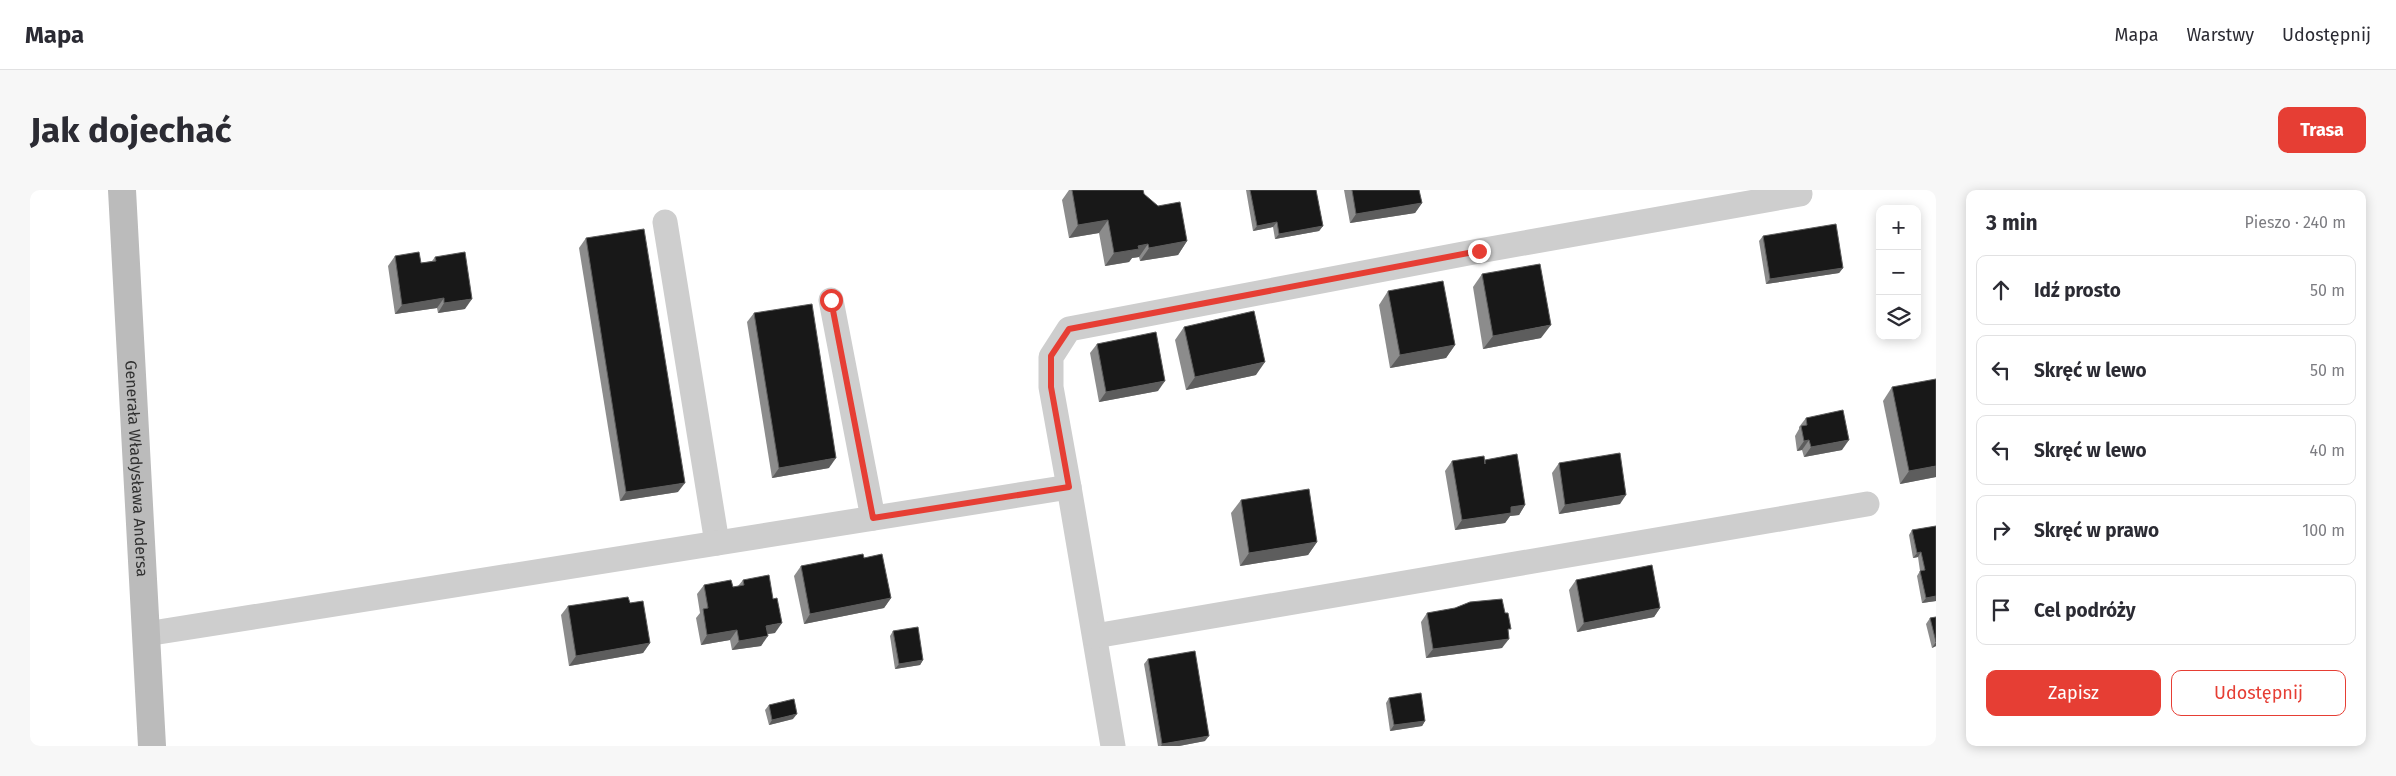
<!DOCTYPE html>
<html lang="pl">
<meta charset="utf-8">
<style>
body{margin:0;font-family:"Fira Sans",sans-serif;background:#f7f7f7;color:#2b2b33}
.controls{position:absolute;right:15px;top:15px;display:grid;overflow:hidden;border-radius:10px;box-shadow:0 2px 12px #0003}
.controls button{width:45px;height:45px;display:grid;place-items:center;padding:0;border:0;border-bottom:1px solid #e1e1e2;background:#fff;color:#2b2b33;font:25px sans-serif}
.stop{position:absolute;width:15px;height:15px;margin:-11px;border:4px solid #e63e34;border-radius:50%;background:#fff}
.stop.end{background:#e63e34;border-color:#fff;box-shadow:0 1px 5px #0008}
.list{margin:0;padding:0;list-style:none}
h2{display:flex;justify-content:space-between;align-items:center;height:65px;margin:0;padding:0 20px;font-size:21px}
h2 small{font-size:16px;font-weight:400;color:#7c7c81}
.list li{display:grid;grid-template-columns:32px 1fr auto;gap:15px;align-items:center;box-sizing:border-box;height:70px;margin:0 10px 10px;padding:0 10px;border:1px solid #e1e1e2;border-radius:10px}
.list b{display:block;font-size:19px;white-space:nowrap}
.list em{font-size:16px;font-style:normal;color:#7c7c81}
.actions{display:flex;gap:10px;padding:15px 20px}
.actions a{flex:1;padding:11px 0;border:1px solid #e63e34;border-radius:10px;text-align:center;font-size:18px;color:#e63e34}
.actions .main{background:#e63e34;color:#fff}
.icon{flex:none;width:28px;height:28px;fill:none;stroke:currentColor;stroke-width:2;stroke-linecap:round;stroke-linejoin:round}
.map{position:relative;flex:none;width:1906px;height:556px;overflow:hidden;border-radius:10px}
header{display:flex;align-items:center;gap:30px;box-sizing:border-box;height:70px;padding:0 25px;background:#fff;border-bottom:1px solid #e1e1e2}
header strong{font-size:24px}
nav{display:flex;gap:28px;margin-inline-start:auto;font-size:18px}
.intro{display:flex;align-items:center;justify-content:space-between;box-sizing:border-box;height:120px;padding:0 30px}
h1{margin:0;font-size:35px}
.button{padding:12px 22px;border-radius:10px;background:#e63e34;color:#fff;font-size:18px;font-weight:700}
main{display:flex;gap:30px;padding:0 30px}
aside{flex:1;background:#fff;border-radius:10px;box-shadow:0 2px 12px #0003}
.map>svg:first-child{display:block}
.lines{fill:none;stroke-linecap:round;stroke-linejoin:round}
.minor{stroke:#cecece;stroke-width:25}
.secondary{stroke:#bbb;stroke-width:28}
.wall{fill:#8c8c8c}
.shaded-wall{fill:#5d5d5d}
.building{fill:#181818;stroke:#5d5d5d}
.route{stroke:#e63e34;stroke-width:6}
.labels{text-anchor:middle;stroke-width:5;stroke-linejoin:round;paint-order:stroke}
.street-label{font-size:16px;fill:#313131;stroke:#fff}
</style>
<header>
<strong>Mapa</strong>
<nav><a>Mapa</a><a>Warstwy</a><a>Udostępnij</a></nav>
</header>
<div class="intro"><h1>Jak dojechać</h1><a class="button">Trasa</a></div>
<main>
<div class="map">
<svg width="1906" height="556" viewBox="0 0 1906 556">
<rect width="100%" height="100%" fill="#fff"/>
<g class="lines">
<g class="minor">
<polyline points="635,32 687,353"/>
<polyline points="801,110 843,328"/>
<polyline points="1039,297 1021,197 1021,167 1039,139 1449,61 1770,4"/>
<polyline points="116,444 1039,297 1083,556"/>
<polyline points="1065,446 1837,314"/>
</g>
<path class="secondary" id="s1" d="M92 0 122 556"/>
</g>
<g class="wall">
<polygon points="1039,0 1113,0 1114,4 1157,51 1148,65 1110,71 1109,67 1102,68 1099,72 1075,76 1069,43 1039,48 1032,10"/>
<polygon points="1216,0 1286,0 1293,36 1289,41 1245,49 1243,37 1223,41"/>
<polygon points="1314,0 1389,0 1392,13 1385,23 1320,33"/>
<polygon points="1733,46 1813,78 1809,83 1736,94 1729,51"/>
<polygon points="556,48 648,302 590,311 549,58"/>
<polygon points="365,66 391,73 402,71 405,67 435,119 408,123 407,118 365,124 358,76"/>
<polygon points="1452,84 1511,148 1453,159 1443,97"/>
<polygon points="1358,101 1425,155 1416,168 1360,178 1349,115"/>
<polygon points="724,123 799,278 742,288 717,132"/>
<polygon points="1154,137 1226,185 1156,200 1145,150"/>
<polygon points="1067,154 1128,201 1069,212 1060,163"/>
<polygon points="1862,197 1906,287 1870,294 1853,211"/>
<polygon points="1776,228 1812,260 1774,267 1772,260 1767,261 1765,246 1769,239 1769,237"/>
<polygon points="1455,270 1495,315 1489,325 1480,326 1475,333 1425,340 1415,281 1422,271 1455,271"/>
<polygon points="1529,273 1590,314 1529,324 1522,283"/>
<polygon points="1211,310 1287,352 1278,365 1210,376 1201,323"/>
<polygon points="1906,336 1906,411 1892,413 1887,386 1890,381 1888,367 1883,368 1879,345 1882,340"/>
<polygon points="834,368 861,408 854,418 774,434 764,386 771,376"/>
<polygon points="713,390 745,443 737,444 731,456 702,460 700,450 671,455 666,428 670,423 667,404 674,395 703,397 708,396"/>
<polygon points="1546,390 1630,418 1624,427 1547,442 1539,400"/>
<polygon points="600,413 620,453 613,463 539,476 531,425 538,416"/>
<polygon points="1397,423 1478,443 1472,458 1396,468 1391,432"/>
<polygon points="1906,427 1906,456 1902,458 1896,434 1900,428"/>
<polygon points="863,441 893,470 890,475 865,479 860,446"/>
<polygon points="1118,469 1175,551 1149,556 1128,556 1114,474"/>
<polygon points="1359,508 1395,531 1392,536 1360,541 1356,513"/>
<polygon points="739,515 763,529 739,535 735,520"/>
</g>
<g class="shaded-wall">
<polygon points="1392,13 1385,23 1320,33 1326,24"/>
<polygon points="1078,30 1069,43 1039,48 1048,35"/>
<polygon points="1247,32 1243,37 1223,41 1227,36"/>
<polygon points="1293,36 1289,41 1245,49 1249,44"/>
<polygon points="1157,51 1148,65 1110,71 1119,58"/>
<polygon points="1118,54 1109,67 1102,68 1099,72 1075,76 1084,63 1108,56"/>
<polygon points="1813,78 1809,83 1736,94 1740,89"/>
<polygon points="414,108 407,118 365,124 372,115"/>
<polygon points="442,109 435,119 408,123 414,113"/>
<polygon points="1521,135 1511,148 1453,159 1463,146"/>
<polygon points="1425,155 1416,168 1360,178 1370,165"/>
<polygon points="1235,172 1226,185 1156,200 1165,187"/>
<polygon points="1135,191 1128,201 1069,212 1076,202"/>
<polygon points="1779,250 1772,260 1767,261 1774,251"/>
<polygon points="1819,250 1812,260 1774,267 1781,257"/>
<polygon points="806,268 799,278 742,288 749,278"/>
<polygon points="1906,276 1906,287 1870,294 1879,281"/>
<polygon points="655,293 648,302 590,311 596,302"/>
<polygon points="1596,305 1590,314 1529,324 1535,315"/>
<polygon points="1495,315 1489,325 1480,326 1475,333 1425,340 1432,330 1481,317"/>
<polygon points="1287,352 1278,365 1210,376 1219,363"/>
<polygon points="1891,362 1888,367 1883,368 1887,363"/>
<polygon points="1906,406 1906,411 1892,413 1896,408"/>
<polygon points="861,408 854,418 774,434 780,424"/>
<polygon points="1630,418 1624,427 1547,442 1554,433"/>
<polygon points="752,433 745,443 729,445 736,436"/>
<polygon points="707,440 700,450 671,455 677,445"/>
<polygon points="738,446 731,456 702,460 709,451"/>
<polygon points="1479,449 1472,458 1396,468 1403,459"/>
<polygon points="1906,452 1906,456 1902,458"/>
<polygon points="620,453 613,463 539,476 546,466"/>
<polygon points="893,470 890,475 865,479 869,474"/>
<polygon points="767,524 763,529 739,535 742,530"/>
<polygon points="1395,531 1392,536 1360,541 1364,535"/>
<polygon points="1179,546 1175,551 1149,556 1131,556 1132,554"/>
</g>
<g class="building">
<polygon points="1042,0 1113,0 1114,4 1128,16 1150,12 1157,51 1119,58 1118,54 1108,56 1109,59 1084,63 1078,30 1048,35"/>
<polygon points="1220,0 1286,0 1293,36 1249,44 1247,32 1227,36"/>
<polygon points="1322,0 1389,0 1392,13 1326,24"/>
<polygon points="1806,34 1813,78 1740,89 1733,46"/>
<polygon points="614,39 655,293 596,302 556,48"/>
<polygon points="389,62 391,73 406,71 405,67 435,62 442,109 414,113 414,108 372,115 365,66"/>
<polygon points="1510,74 1521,135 1463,146 1452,84"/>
<polygon points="1413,91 1425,155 1370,165 1358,101"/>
<polygon points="782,114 806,268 749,278 724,123"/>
<polygon points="1224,121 1235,172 1165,187 1154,137"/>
<polygon points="1126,142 1135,191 1076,202 1067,154"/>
<polygon points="1906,189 1906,276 1879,281 1862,197"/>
<polygon points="1813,220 1819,250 1781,257 1779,250 1774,251 1771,236 1777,235 1776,228"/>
<polygon points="1590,263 1596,305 1535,315 1529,273"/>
<polygon points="1487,264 1495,315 1481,317 1481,323 1432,330 1422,271 1454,266 1455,274 1455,270"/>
<polygon points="1279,299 1287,352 1219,363 1211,310"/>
<polygon points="1906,336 1906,406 1896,408 1890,381 1895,380 1891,362 1887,363 1882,340"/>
<polygon points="833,364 834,368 852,364 861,408 780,424 771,376"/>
<polygon points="1622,375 1630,418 1554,433 1546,390"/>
<polygon points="739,385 743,409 747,408 752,433 736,436 738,446 709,451 707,440 677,445 673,419 678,418 674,395 701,390 703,397 714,395 713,390"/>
<polygon points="598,407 600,413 613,411 620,453 546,466 538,416"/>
<polygon points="1472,409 1475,423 1478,423 1481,439 1478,439 1479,449 1403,459 1397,423 1425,418 1440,412"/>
<polygon points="1906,427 1906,452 1900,428"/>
<polygon points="888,437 893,470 869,474 863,441"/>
<polygon points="1165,461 1179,546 1132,554 1118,469"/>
<polygon points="1391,503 1395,531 1364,535 1359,508"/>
<polygon points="764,509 767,524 742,530 739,515"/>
</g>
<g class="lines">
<polyline class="route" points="801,110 843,328 1039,297 1021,197 1021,166 1039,139 1449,61"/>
</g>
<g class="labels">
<g class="street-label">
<text dy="6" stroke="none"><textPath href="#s1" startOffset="279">Generała Władysława Andersa</textPath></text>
</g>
</g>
</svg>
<div class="controls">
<button>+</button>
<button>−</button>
<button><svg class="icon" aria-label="layers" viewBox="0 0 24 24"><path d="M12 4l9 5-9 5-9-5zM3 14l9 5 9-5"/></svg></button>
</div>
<div class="stop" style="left:801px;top:110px"></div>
<div class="stop end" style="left:1449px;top:61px"></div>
</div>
<aside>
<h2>3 min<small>Pieszo · 240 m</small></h2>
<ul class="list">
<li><svg class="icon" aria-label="ahead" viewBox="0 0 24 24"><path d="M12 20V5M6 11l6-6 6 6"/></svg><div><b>Idź prosto</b></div><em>50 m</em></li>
<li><svg class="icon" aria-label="left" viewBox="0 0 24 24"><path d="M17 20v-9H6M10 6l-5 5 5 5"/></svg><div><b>Skręć w lewo</b></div><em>50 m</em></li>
<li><svg class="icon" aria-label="left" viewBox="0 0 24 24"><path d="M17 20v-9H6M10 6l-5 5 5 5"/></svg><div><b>Skręć w lewo</b></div><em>40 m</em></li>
<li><svg class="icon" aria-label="right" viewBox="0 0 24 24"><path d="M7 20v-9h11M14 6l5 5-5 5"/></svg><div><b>Skręć w prawo</b></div><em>100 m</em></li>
<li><svg class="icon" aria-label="arrive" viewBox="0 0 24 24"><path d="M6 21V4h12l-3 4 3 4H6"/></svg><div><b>Cel podróży</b></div></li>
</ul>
<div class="actions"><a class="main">Zapisz</a><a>Udostępnij</a></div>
</aside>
</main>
